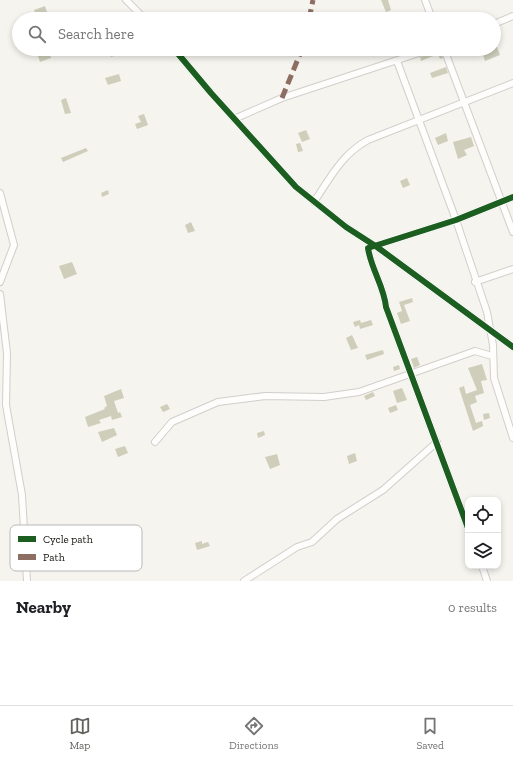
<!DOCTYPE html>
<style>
body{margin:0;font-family:"Zilla Slab",serif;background:#f2f2f2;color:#202124}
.controls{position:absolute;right:12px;bottom:12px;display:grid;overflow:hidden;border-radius:8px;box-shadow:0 2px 6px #0003}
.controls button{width:36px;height:36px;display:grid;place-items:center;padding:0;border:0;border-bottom:1px solid #e0e0e0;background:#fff;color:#202124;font:20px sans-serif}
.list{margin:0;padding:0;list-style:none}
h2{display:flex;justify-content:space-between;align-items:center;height:52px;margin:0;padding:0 16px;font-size:17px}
h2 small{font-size:13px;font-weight:400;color:#757577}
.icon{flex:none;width:22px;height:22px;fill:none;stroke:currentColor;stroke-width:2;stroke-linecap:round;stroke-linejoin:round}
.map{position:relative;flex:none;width:513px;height:581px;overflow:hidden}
.search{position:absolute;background:#fff;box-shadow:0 2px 6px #0003;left:12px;right:12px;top:12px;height:44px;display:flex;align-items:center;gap:10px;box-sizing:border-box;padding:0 14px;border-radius:22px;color:#757577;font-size:15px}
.sheet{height:124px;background:#fff}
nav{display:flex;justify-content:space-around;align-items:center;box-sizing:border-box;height:56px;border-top:1px solid #e0e0e0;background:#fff;font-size:11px;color:#757577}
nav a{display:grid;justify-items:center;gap:2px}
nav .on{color:#64625e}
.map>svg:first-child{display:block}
.building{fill:#cecebb}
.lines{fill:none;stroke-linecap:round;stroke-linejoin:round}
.minor-casing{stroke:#d1cfcb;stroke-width:8}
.minor{stroke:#fefdfc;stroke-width:6}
.quiet{stroke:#8d6e63;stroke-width:5;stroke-dasharray:10 5;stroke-linecap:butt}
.cycleway-casing{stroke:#fff;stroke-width:8}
.cycleway{stroke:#1b5e20;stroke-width:6}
.key{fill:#fff;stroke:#b9b8b8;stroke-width:1}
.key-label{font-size:11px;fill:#161411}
</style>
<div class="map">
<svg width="513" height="581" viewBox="0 0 513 581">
<rect width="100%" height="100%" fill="#f6f4ee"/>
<g class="building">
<polygon points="381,0 388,0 391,10 386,12"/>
<polygon points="45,6 47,12 36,17 34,10"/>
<polygon points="494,39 500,55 485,61 483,55 492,52 491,49 494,49"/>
<polygon points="108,49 133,49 133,50 111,57"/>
<polygon points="437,49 440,49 443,58 440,59 438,54 421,61 420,57 433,53"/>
<polygon points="49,52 51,58 40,62 38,56"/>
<polygon points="446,67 448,73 432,78 430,73"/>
<polygon points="119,74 121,81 108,85 105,78"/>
<polygon points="66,98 71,113 65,114 61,100"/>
<polygon points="144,114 148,125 137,129 135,124 141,122 138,116"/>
<polygon points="306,130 310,139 302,142 298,133"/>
<polygon points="446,133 448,141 438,145 435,138"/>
<polygon points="471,137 474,146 464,150 467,155 458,159 453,142"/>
<polygon points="300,143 303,151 298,152 296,144"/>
<polygon points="86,148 88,151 63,162 61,158"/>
<polygon points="407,178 410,185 403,188 400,181"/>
<polygon points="108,190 109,194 102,197 101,193"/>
<polygon points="191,222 195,231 188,233 185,225"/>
<polygon points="72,262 77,274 64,279 59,266"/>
<polygon points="412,298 413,302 404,305 410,321 401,324 397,313 402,311 399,302"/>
<polygon points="360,320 361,323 371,320 373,325 360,329 359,325 355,327 353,322"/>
<polygon points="352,335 358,348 351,350 346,338"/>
<polygon points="383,350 384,354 367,360 365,355"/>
<polygon points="417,357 420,365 414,368 411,359"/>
<polygon points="482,364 487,380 481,381 484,393 475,396 477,402 470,405 476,423 482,421 483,426 473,431 459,388 464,386 466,394 477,390 468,368"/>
<polygon points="399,365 400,369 394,371 393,367"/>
<polygon points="402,388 407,400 397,403 393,391"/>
<polygon points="121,389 124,398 114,401 118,413 120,412 122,417 112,420 111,416 99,420 101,423 88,427 85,417 105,409 104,408 107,406 104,396"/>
<polygon points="373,392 375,396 366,400 364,396"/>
<polygon points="167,404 170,409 163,412 160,407"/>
<polygon points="396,405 398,410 390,413 388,408"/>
<polygon points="489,413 490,418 484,420 483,414"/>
<polygon points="114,428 117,435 102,442 98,432"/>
<polygon points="264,431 265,435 258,438 257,433"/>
<polygon points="125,446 128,453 118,457 115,449"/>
<polygon points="355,453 357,461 349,464 347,456"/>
<polygon points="277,454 280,465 270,469 265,457"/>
<polygon points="202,541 202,544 208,542 210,546 197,550 195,543"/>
</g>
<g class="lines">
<defs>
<g id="minor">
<polyline points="126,0 145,19"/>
<polyline points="425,0 432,19"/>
<polyline points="494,24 513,16"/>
<polyline points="174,49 211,93 296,187 346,227 377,247 513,347"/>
<polyline points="444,49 513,232"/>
<polyline points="397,61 456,220 487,312 493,345 494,378 513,438"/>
<polyline points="234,119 282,98 431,49"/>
<polyline points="0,193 14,245 0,282"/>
<path d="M314 202C330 178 342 154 368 140L513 83"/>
<polyline points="475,282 513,269"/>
<polyline points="0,294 7,353 6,405 22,495 27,581"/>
<polyline points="155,442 172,422 218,402 265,396 324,397 359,392 475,351 492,356"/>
<path d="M468 528 386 307C384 286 371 269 368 248L456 220 513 197"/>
<polyline points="482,566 487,581"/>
<polyline points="244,581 297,547 312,542 337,519 383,490 437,442"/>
</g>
</defs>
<use href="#minor" class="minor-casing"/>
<use href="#minor" class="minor"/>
<g class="quiet">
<polyline points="309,19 313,0"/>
<polyline points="282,98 302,49"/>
</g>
<defs>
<g id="cycleway">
<polyline points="174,49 211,93 296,187 346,227 377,247 513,347"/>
<path d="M468 528 386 307C384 286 371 269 368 248L456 220 513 197"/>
</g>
</defs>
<use href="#cycleway" class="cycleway-casing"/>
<use href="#cycleway" class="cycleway"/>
</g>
<rect x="10" y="525" width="132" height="46" rx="6" class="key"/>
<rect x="18" y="536" width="18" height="6" fill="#1b5e20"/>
<rect x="18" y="554" width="18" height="6" fill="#8d6e63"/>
<g class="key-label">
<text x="43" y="543">Cycle path</text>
<text x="43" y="561">Path</text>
</g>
</svg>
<div class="controls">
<button><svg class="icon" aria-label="locate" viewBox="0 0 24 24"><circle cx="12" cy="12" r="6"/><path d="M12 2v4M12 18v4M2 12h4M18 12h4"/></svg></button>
<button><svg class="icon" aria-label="layers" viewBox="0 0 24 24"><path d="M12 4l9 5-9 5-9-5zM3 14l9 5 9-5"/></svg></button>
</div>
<div class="search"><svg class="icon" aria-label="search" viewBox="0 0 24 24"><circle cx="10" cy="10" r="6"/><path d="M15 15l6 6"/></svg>Search here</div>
</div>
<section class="sheet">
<h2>Nearby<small>0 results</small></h2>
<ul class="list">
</ul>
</section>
<nav>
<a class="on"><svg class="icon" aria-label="map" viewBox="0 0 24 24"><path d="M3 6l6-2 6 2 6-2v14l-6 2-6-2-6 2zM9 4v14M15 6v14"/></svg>Map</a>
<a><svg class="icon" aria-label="directions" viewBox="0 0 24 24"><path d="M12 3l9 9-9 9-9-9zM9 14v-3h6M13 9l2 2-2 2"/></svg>Directions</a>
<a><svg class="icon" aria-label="saved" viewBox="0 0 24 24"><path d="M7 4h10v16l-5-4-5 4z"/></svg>Saved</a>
</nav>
